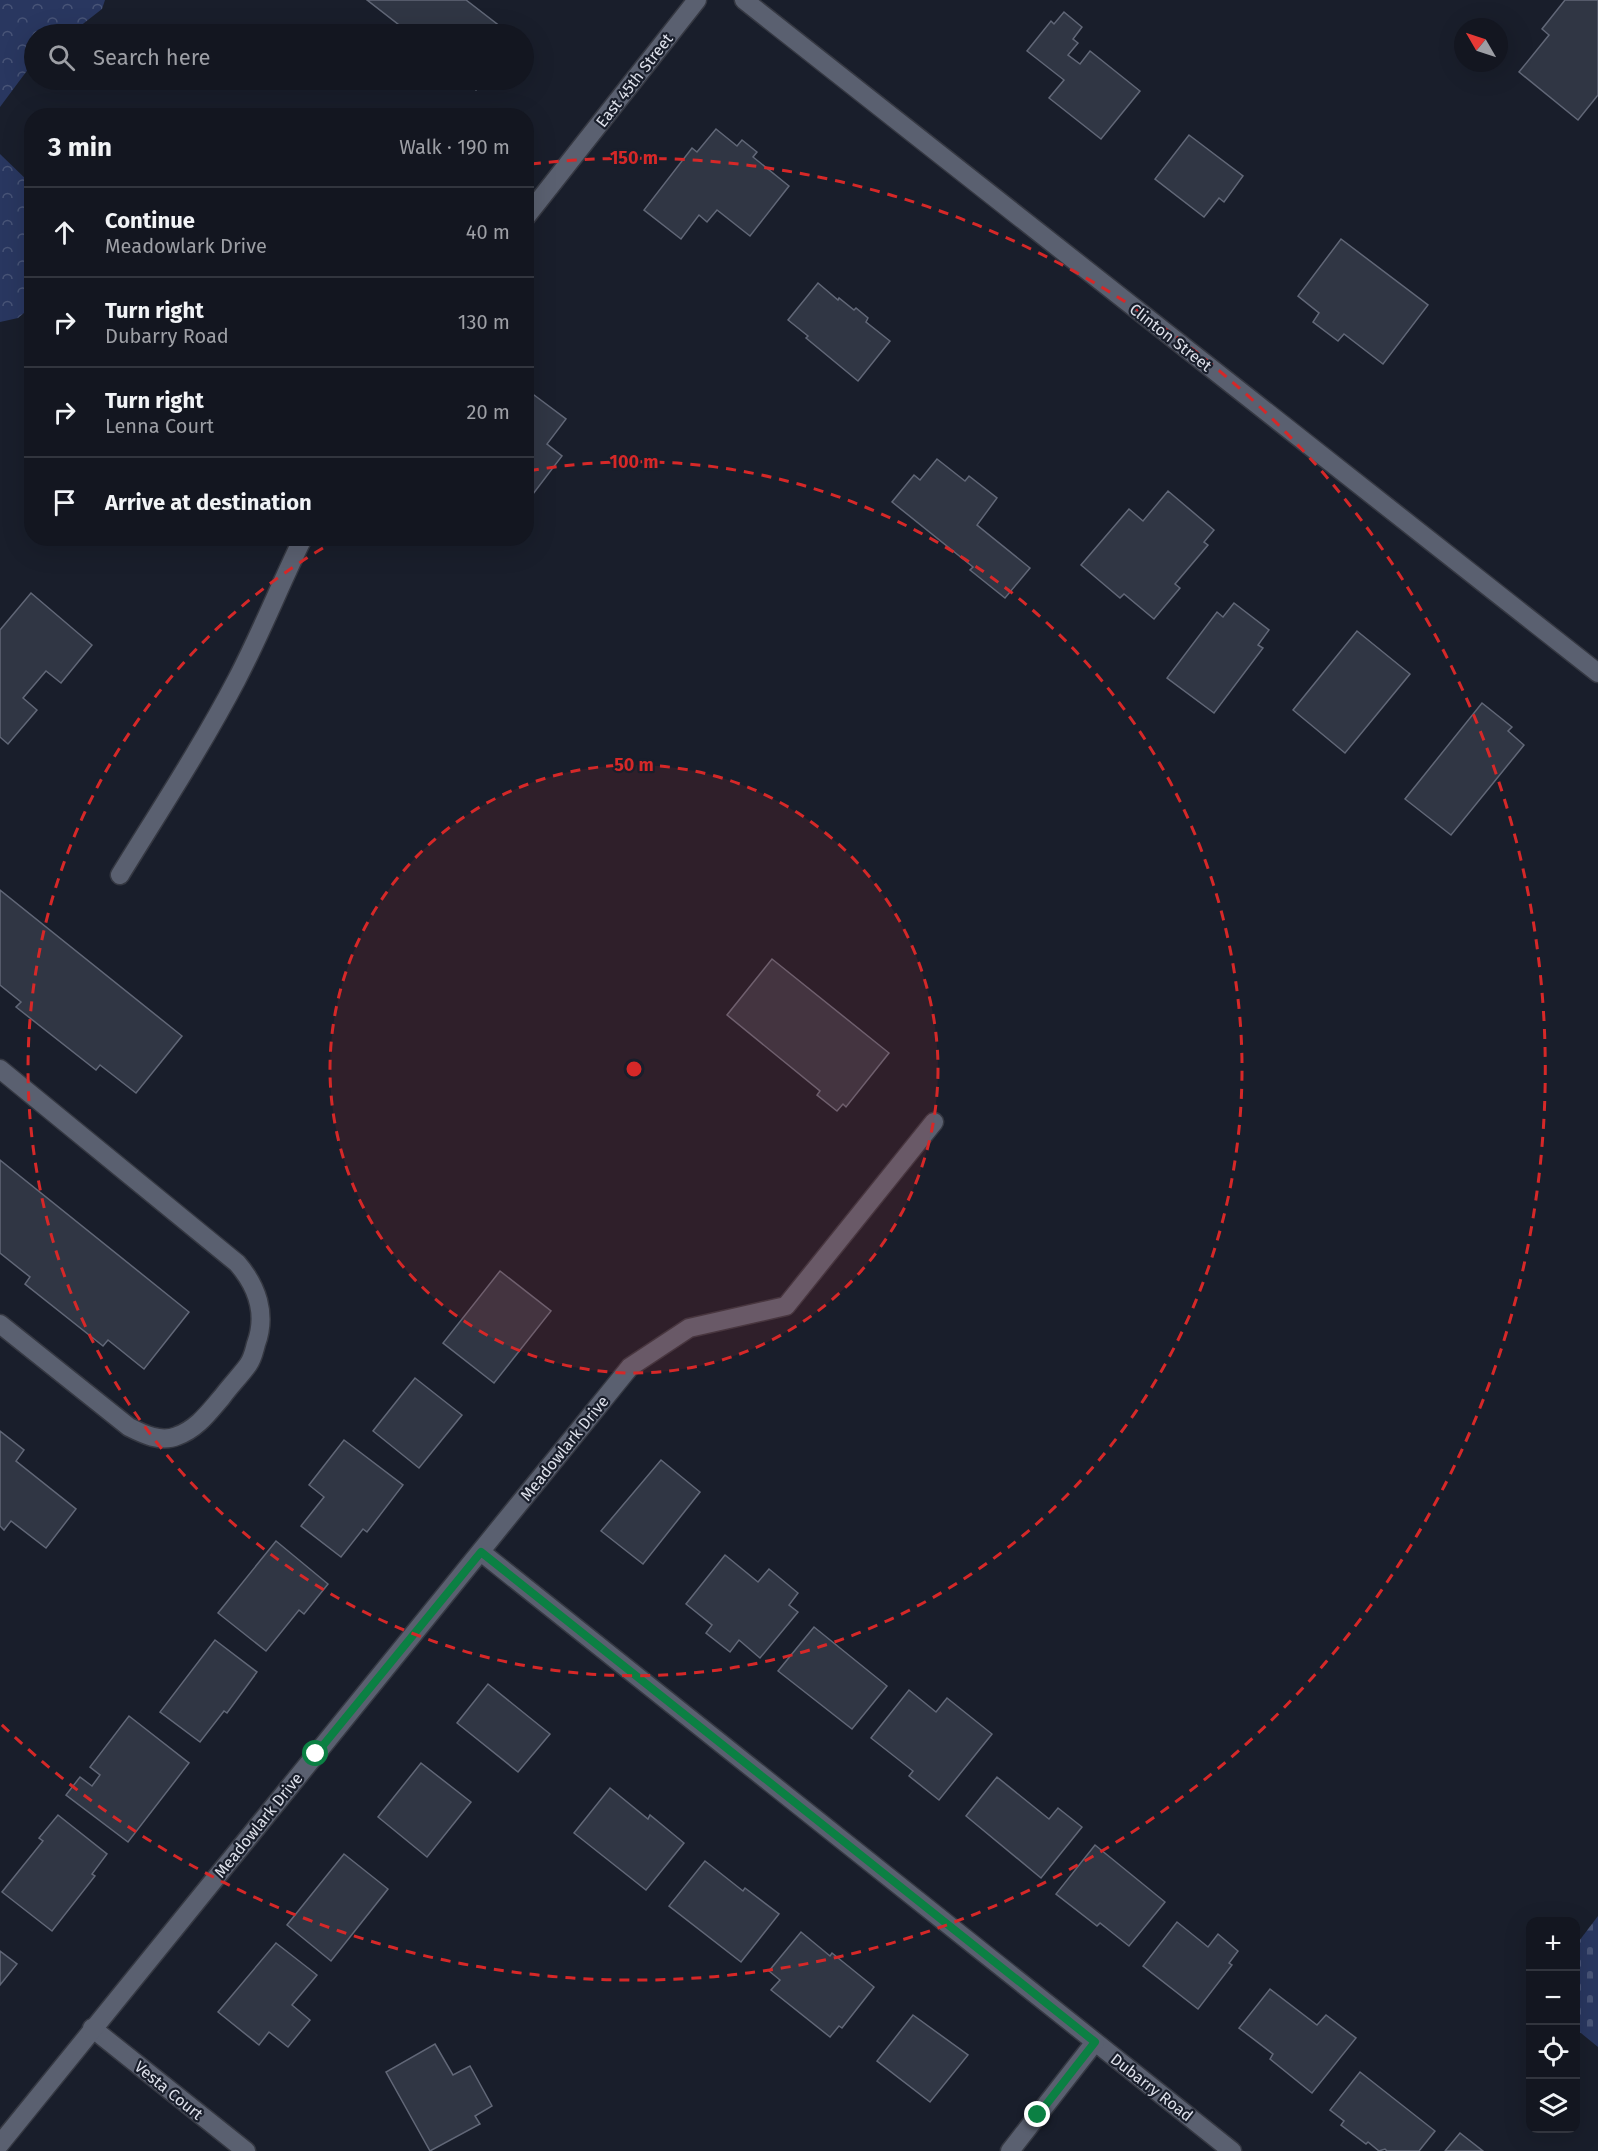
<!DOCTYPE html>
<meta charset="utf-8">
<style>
body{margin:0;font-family:"Fira Sans",sans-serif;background:#1c1f29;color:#f1f3f6}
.controls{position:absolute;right:18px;bottom:18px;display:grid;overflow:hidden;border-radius:12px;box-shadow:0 6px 24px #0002}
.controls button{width:54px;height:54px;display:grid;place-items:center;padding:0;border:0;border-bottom:2px solid #32353e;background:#131620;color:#f1f3f6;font:30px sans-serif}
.compass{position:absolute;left:1454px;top:18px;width:54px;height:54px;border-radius:50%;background:#131620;box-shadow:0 6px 24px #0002;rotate:309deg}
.stop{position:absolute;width:18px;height:18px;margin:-14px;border:4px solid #0b8043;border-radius:50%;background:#fff}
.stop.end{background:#0b8043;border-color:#fff;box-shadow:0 2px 6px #0008}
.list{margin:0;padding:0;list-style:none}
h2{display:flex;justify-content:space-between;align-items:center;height:78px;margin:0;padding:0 24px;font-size:26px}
h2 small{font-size:20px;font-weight:400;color:#9d9fa5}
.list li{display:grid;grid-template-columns:39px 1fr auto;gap:18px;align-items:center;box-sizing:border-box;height:90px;padding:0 24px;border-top:2px solid #32353e}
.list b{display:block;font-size:22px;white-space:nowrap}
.list p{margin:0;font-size:20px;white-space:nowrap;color:#9d9fa5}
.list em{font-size:20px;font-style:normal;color:#9d9fa5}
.icon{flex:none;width:33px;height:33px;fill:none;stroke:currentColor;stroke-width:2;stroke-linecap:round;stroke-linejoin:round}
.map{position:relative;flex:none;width:1598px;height:2151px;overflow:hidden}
.search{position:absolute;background:#131620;box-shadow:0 6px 24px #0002;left:24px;top:24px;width:510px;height:66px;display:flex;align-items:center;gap:15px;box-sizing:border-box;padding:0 21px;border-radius:33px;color:#9d9fa5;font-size:22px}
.panel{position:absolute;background:#131620;box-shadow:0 6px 24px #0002;left:24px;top:108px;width:510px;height:438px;border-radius:24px}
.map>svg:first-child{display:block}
.forest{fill:url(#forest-crowns)}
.cemetery{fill:url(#cemetery-stones)}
.building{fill:#303644;stroke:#616777;stroke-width:1.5}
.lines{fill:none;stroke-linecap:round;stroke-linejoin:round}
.minor-casing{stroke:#353842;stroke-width:21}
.minor{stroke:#5a6070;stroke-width:18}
.route{stroke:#0b8043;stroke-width:8}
.ring{fill:none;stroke:#d62828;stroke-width:3;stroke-dasharray:10 8}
.labels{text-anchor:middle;stroke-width:4.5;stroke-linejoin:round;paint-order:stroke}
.street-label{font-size:16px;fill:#dde0ea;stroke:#191e2b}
.centre{fill:#d62828;stroke:#191e2b;stroke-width:3}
.ring-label{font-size:18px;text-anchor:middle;font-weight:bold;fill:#d62828;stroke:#191e2b;stroke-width:4.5;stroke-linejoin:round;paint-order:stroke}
</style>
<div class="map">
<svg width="1598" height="2151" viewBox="0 0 1598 2151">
<defs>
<pattern id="forest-crowns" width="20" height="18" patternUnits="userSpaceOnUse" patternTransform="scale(1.5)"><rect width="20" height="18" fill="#293760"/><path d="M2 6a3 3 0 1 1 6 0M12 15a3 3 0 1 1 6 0" fill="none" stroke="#485477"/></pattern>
<pattern id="cemetery-stones" width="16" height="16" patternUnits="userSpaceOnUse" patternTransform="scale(1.5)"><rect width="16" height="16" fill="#293760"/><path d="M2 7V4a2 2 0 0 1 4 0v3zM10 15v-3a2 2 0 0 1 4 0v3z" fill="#485477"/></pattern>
</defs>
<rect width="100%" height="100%" fill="#191e2b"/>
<g class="forest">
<polygon points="0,0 105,0 102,9 70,34 34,34 34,63 29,68 0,107"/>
<polygon points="0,154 32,185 31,307 18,318 0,322"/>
</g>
<polygon class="cemetery" points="1598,1916 1598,2047 1576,2029 1576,1945"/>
<g class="building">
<polygon points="367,0 466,0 510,34 405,34 397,28 399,25"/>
<polygon points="1565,0 1598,0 1598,95 1578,120 1519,72 1549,35 1542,29"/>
<polygon points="1064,12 1082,27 1073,39 1078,43 1068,55 1080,64 1090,51 1140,91 1101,139 1049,98 1064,80 1027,51 1051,21 1054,24"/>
<polygon points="463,80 484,80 476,90"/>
<polygon points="716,129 737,146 742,140 757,152 753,157 789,186 750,236 717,210 707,222 699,215 681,239 644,210 692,148 697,152"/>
<polygon points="1189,135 1243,176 1224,202 1219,198 1204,217 1155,179"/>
<polygon points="1341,239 1428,305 1383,364 1344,334 1338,341 1313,322 1319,313 1298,296"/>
<polygon points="818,283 838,300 839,298 854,310 856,308 868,318 866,322 890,341 858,381 806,338 808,336 788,320"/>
<polygon points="526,389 566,419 547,444 562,456 533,494 526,489"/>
<polygon points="937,459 965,481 969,476 997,498 977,525 1030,568 1005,598 970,570 973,567 892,502 914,475 920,480"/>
<polygon points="1168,491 1214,530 1204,542 1208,545 1175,584 1180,588 1154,619 1124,594 1120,598 1081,565 1129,509 1143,521"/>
<polygon points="31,593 92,645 61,683 46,671 23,698 37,710 8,744 0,737 0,630"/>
<polygon points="1234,603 1269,630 1258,645 1263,648 1214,713 1167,678 1217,612 1223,617"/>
<polygon points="1357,631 1410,674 1345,753 1293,710"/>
<polygon points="1482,703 1512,727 1508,731 1524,745 1451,835 1405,799"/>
<polygon points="0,890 182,1036 136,1093 100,1065 96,1070 16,1007 21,1002 0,985"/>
<polygon points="772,959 889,1053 846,1107 843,1104 837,1111 817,1095 820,1091 727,1015"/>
<polygon points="0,1160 189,1312 144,1369 108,1340 103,1346 25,1284 30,1277 0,1253"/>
<polygon points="500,1271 551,1311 494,1383 443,1343"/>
<polygon points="415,1378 462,1415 419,1468 373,1431"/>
<polygon points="0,1431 24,1450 16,1461 76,1509 46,1548 11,1521 4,1530 0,1526"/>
<polygon points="344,1440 403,1485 367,1532 363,1529 341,1557 301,1526 324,1497 309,1485"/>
<polygon points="661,1460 700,1492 643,1564 601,1531"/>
<polygon points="276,1541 328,1584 304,1614 299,1610 266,1651 218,1613"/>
<polygon points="725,1555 758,1582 769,1569 798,1593 789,1605 798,1612 760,1658 739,1640 730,1652 706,1633 712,1625 686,1604"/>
<polygon points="814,1627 887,1686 852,1729 778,1671"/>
<polygon points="215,1640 257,1672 227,1713 224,1711 200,1742 160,1712"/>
<polygon points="488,1684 550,1734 518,1772 457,1723"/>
<polygon points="909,1690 936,1712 947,1698 992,1734 939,1800 909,1776 913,1771 871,1738"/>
<polygon points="129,1716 189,1763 128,1842 66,1795 80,1777 92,1786 100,1775 90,1767"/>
<polygon points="421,1763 471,1802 427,1857 378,1817"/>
<polygon points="997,1777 1049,1819 1058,1808 1082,1827 1041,1878 966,1816"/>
<polygon points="610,1788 648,1819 650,1815 684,1843 646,1890 574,1833"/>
<polygon points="58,1815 107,1854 92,1874 95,1876 52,1931 2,1892 43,1841 39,1838"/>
<polygon points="1095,1845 1165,1902 1129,1946 1100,1923 1097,1926 1056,1894"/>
<polygon points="344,1854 388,1889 331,1961 287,1925"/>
<polygon points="705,1861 743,1891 745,1888 779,1914 741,1962 669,1906"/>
<polygon points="1177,1922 1208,1947 1218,1934 1238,1951 1229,1963 1232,1965 1198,2009 1143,1966"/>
<polygon points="801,1932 830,1956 832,1953 874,1987 842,2028 839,2026 830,2037 771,1990 780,1980 769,1971"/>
<polygon points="276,1943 317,1975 292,2005 310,2020 288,2047 269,2032 259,2045 218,2012"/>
<polygon points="0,1951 17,1964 0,1985"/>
<polygon points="1270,1989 1317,2025 1326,2015 1356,2038 1312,2093 1270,2059 1273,2054 1239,2028"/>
<polygon points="913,2015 968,2055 930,2102 877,2061"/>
<polygon points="435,2044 453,2075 470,2066 492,2106 475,2116 480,2124 430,2151 386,2072"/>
<polygon points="1360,2072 1435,2131 1419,2151 1387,2151 1385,2149 1379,2151 1368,2142 1366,2144 1341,2125 1344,2121 1330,2110"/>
<polygon points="1460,2133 1483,2151 1445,2151"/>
</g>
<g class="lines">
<defs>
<g id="minor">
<polyline points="744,0 1598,673"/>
<polyline points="526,217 697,0"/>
<path d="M120 875C160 810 202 746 237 679 261 633 280 585 303 538"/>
<path d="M0 1069 237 1263C257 1286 267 1314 256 1344 254 1351 253 1358 248 1365 240 1376 230 1386 222 1397 209 1412 197 1429 177 1436 161 1443 143 1434 129 1427L0 1324"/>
<polyline points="481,1552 1232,2151"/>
<polyline points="92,2028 246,2151"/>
<polyline points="0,2144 630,1367 689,1328 786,1306 934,1122"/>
<polyline points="1010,2151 1095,2042"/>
</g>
</defs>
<use href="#minor" class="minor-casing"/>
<use href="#minor" class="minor"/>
</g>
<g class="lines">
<polyline class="route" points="316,1754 481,1552 1095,2042 1038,2115"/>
</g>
<circle cx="634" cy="1069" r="304" fill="#d62828" fill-opacity=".12"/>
<g class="ring">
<circle cx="634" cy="1069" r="304"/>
<path d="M529 471A607 607 0 1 1 335 541"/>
<path d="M531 164A911 911 0 1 1 1 1724"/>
</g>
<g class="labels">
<g class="street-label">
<text transform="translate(634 80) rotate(-52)" y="6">East 45th Street</text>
<text transform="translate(1171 337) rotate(38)" y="6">Clinton Street</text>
<text transform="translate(564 1448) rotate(-51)" y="6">Meadowlark Drive</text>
<text transform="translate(258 1825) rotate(-51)" y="6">Meadowlark Drive</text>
<text transform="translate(1152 2087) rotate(38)" y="6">Dubarry Road</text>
<text transform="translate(169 2090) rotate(39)" y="6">Vesta Court</text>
</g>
</g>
<circle cx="634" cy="1069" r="9" class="centre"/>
<g class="ring-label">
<text x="634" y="164">150 m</text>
<text x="634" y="468">100 m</text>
<text x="634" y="771">50 m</text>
</g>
</svg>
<div class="controls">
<button>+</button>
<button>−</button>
<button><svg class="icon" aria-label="locate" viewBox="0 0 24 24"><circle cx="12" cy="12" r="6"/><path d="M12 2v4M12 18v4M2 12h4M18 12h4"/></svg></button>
<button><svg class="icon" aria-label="layers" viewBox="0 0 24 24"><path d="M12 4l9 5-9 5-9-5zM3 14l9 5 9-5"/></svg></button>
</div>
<svg class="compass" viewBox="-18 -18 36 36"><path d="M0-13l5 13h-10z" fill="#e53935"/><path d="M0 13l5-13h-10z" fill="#9d9fa5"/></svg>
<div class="stop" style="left:316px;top:1754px"></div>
<div class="stop end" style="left:1038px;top:2115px"></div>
<div class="search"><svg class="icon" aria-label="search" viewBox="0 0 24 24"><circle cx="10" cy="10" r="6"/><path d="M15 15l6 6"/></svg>Search here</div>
<section class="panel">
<h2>3 min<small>Walk · 190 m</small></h2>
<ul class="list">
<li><svg class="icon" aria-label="ahead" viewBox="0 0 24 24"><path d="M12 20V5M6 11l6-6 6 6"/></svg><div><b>Continue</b><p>Meadowlark Drive</p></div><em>40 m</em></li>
<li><svg class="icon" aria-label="right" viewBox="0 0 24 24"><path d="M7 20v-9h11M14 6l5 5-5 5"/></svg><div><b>Turn right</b><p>Dubarry Road</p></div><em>130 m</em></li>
<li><svg class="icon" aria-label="right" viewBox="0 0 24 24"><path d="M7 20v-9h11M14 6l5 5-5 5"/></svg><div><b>Turn right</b><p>Lenna Court</p></div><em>20 m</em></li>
<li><svg class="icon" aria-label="arrive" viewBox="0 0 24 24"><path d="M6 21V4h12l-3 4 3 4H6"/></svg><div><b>Arrive at destination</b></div></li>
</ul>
</section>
</div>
